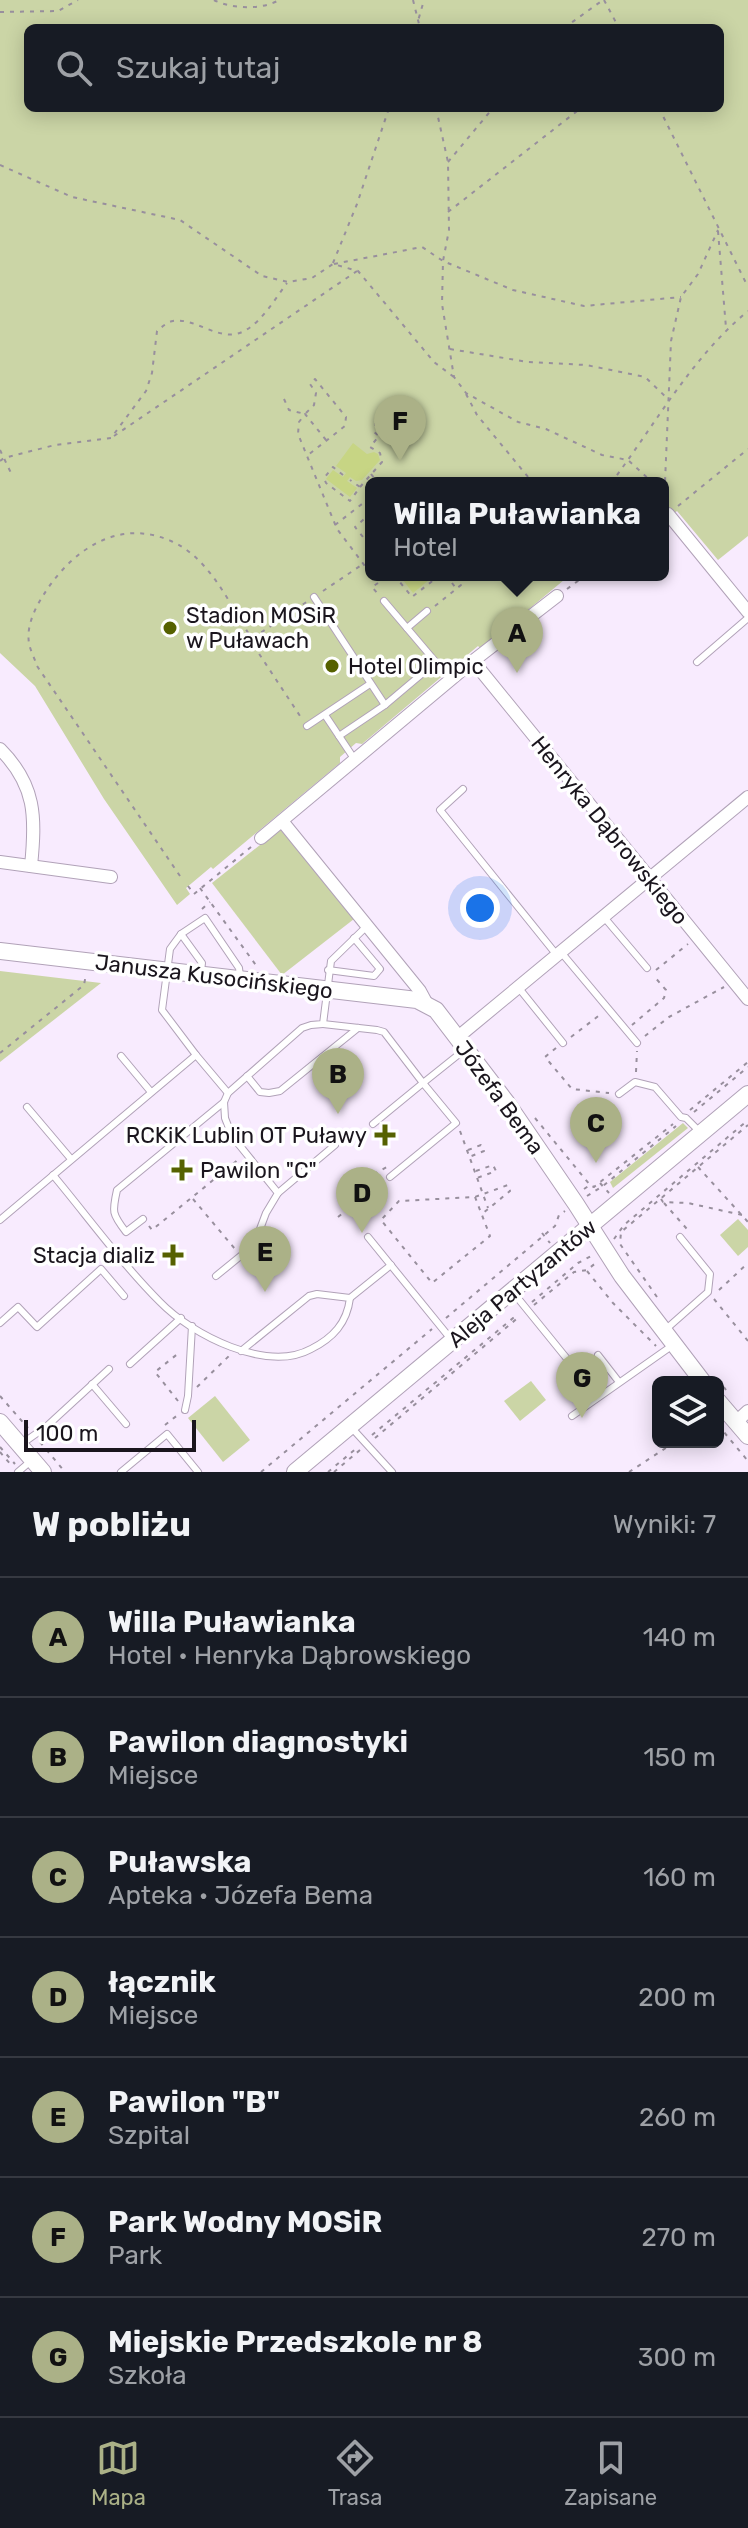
<!DOCTYPE html>
<html lang="pl">
<meta charset="utf-8">
<style>
body{margin:0;font-family:Rubik,sans-serif;background:#242831;color:#f1f3f6}
.controls{position:absolute;right:24px;bottom:24px;display:grid;overflow:hidden;border-radius:12px;box-shadow:0 4px 20px #0003}
.controls button{width:72px;height:72px;display:grid;place-items:center;padding:0;border:0;border-bottom:2px solid #363941;background:#171b24;color:#f1f3f6;font:40px sans-serif}
.scale{position:absolute;left:24px;bottom:20px;width:172px;box-sizing:border-box;padding-left:8px;border:4px solid #1a151d;border-top:0;font-size:22px;line-height:28px;white-space:nowrap;color:#1a151d;-webkit-text-stroke:6px #fff;paint-order:stroke}
.you{position:absolute;left:480px;top:908px;width:28px;height:28px;margin:-20px;border:6px solid #fff;border-radius:50%;background:#1a73e8;box-shadow:0 0 0 12px #1a73e833}
.badge{display:grid;place-items:center;width:52px;height:52px;border-radius:50%;background:#abb187;color:#111;font-size:26px;font-weight:700}
.pin{position:absolute;translate:-50% -66px;filter:drop-shadow(0 2px 4px #0008)}
.pin::after{content:'';position:absolute;top:42px;width:28px;height:24px;background:inherit;clip-path:polygon(0 0,100% 0,50% 100%)}
.popup{position:absolute;left:365px;top:477px;width:304px;height:104px;box-sizing:border-box;display:grid;place-content:center;border-radius:12px;background:#171b24;filter:drop-shadow(0 2px 6px #0005);font-size:26px;white-space:nowrap;color:#9ea1a6}
.popup b{font-size:30px;color:#f1f3f6}
.popup::after{content:'';position:absolute;left:50%;top:100%;margin-left:-16px;border:16px solid transparent;border-top-color:#171b24}
.list{margin:0;padding:0;list-style:none}
h2{display:flex;justify-content:space-between;align-items:center;height:104px;margin:0;padding:0 32px;font-size:34px}
h2 small{font-size:26px;font-weight:400;color:#9ea1a6}
.list li{display:grid;grid-template-columns:52px 1fr auto;gap:24px;align-items:center;box-sizing:border-box;height:120px;padding:0 32px;border-top:2px solid #363941}
.list b{display:block;font-size:30px;white-space:nowrap}
.list p{margin:0;font-size:26px;white-space:nowrap;color:#9ea1a6}
.list em{font-size:26px;font-style:normal;color:#9ea1a6}
.icon{flex:none;width:44px;height:44px;fill:none;stroke:currentColor;stroke-width:2;stroke-linecap:round;stroke-linejoin:round}
.map{position:relative;flex:none;width:748px;height:1472px;overflow:hidden}
.search{position:absolute;background:#171b24;box-shadow:0 4px 20px #0003;left:24px;right:24px;top:24px;height:88px;display:flex;align-items:center;gap:20px;box-sizing:border-box;padding:0 28px;border-radius:12px;color:#9ea1a6;font-size:30px}
.sheet{height:944px;background:#171b24}
nav{display:flex;justify-content:space-around;align-items:center;box-sizing:border-box;height:112px;border-top:2px solid #363941;background:#171b24;font-size:22px;color:#9ea1a6}
nav a{display:grid;justify-items:center;gap:4px}
nav .on{color:#abb187}
.map>svg:first-child{display:block}
.green{fill:#cbd5a6;fill-rule:evenodd}
.water{fill:#c7d584}
.lines{fill:none;stroke-linecap:round;stroke-linejoin:round}
.lane-casing{stroke:#b1a2b8;stroke-width:8}
.street-casing{stroke:#b1a2b8;stroke-width:14}
.secondary-casing{stroke:#b1a2b8;stroke-width:18}
.path{stroke:#988f9d;stroke-width:2;stroke-dasharray:4 6;stroke-linecap:butt}
.lane{stroke:#fff;stroke-width:6}
.street{stroke:#fff;stroke-width:12}
.secondary{stroke:#fff;stroke-width:16}
.poi-dot{fill:#566100;stroke:#fff;stroke-width:3}
.labels{text-anchor:middle;stroke-width:7;stroke-linejoin:round;paint-order:stroke}
.poi-label{font-size:22px;fill:#1a151d;stroke:#fff;text-anchor:start}
.street-label{font-size:22px;fill:#1a151d;stroke:#fff}
</style>
<div class="map">
<svg width="748" height="1472" viewBox="0 0 748 1472">
<rect width="100%" height="100%" fill="#f8ebfe"/>
<g class="green">
<path d="M0 0H748V536L718 560 677 511 663 522V483H371V575H570L481 649 478 646 362 744 356 743 340 757V763L213 869 211 867 186 888 190 894 177 905 104 799 35 686 0 653ZM28 28H720V108H28Z"/>
<polygon points="280,829 354,919 282,975 212,883"/>
<polygon points="0,971 101,983 0,1062"/>
<polygon points="683,1123 688,1128 613,1188 610,1182"/>
<polygon points="738,1219 748,1230 748,1247 738,1256 720,1235"/>
<polygon points="531,1381 546,1400 520,1421 504,1401"/>
<polygon points="215,1396 250,1440 223,1462 188,1418"/>
</g>
<g class="water">
<polygon points="353,443 367,454 374,452 378,454 380,460 362,480 356,481 350,477 347,481 357,488 350,497 326,479 333,470 343,477 346,473 336,466"/>
<polygon points="399,575 435,575 413,593"/>
</g>
<g class="lines">
<defs>
<g id="lane">
<polyline points="314,597 385,705"/>
<polyline points="384,601 451,680"/>
<polyline points="407,628 427,611"/>
<polyline points="697,662 748,618"/>
<polyline points="325,715 355,760"/>
<polyline points="307,726 370,684"/>
<polyline points="339,736 385,705 436,662"/>
<polyline points="463,789 440,810 556,954"/>
<polyline points="603,916 647,968"/>
<polyline points="181,934 202,963 201,971"/>
<polyline points="560,951 637,1043"/>
<polyline points="328,970 374,976 380,969 354,938"/>
<polyline points="518,987 563,1043"/>
<polyline points="323,1024 377,1030 384,1032 423,1083 463,1051"/>
<polyline points="196,1055 162,1010 170,949 181,934 205,918 239,968 240,976"/>
<polyline points="121,1056 151,1092"/>
<polyline points="247,1076 260,1092 269,1093 280,1091 358,1028"/>
<polyline points="619,1094 635,1082 655,1087 681,1117 686,1118 701,1133"/>
<polyline points="27,1107 71,1159"/>
<polyline points="373,1124 423,1083 456,1123 390,1177"/>
<path d="M53 1175C88 1217 122 1264 160 1302 192 1335 267 1373 311 1349 333 1338 347 1323 350 1298L317 1294 309 1296 241 1351"/>
<polyline points="278,1193 335,1145"/>
<path d="M143 1219 126 1232C112 1214 112 1212 117 1190L224 1102"/>
<polyline points="0,1220 196,1055 228,1093"/>
<polyline points="368,1237 450,1338"/>
<polyline points="216,1276 254,1245 266,1213 278,1193 232,1136 225,1118 224,1102 228,1093 302,1028 311,1025 323,1024 331,961 367,926"/>
<polyline points="512,1291 568,1360"/>
<polyline points="350,1298 391,1265"/>
<polyline points="0,1323 18,1307 37,1327 101,1269 124,1296"/>
<polyline points="665,1330 708,1292 710,1274 680,1237"/>
<polyline points="598,1355 619,1382"/>
<polyline points="130,1364 181,1318"/>
<polyline points="92,1384 126,1424"/>
<polyline points="185,1410 188,1396 192,1326"/>
<polyline points="572,1416 673,1345"/>
<polyline points="350,1426 392,1472"/>
<polyline points="23,1443 47,1426 109,1369"/>
<polyline points="18,1472 32,1460"/>
<polyline points="121,1472 167,1434 198,1472"/>
</g>
<g id="street">
<polyline points="668,514 748,612"/>
<polyline points="473,661 748,999"/>
<path d="M0 749C36 785 36 817 31 866"/>
<polyline points="282,821 420,991 427,1004"/>
<polyline points="261,838 473,661 557,596"/>
<polyline points="0,862 111,877"/>
<polyline points="458,1037 748,797"/>
<polyline points="736,1422 748,1411"/>
</g>
<g id="secondary">
<polyline points="0,951 417,1000 436,1010 507,1103 576,1204 622,1276 703,1382"/>
<polyline points="718,1401 748,1436"/>
<polyline points="0,1422 43,1472"/>
<polyline points="295,1472 748,1094"/>
</g>
</defs>
<use href="#lane" class="lane-casing"/>
<use href="#street" class="street-casing"/>
<use href="#secondary" class="secondary-casing"/>
<g class="path">
<path d="M214 0C231 9 263 10 279 0"/>
<polyline points="413,0 420,28"/>
<polyline points="604,0 619,28"/>
<polyline points="0,12 58,11 78,0"/>
<polyline points="416,28 424,0"/>
<polyline points="564,28 603,0"/>
<polyline points="436,108 448,162 449,230 443,261 442,304 454,377 466,393 518,422 546,429 602,455 628,460 653,483"/>
<polyline points="659,108 748,287"/>
<polyline points="448,162 493,108"/>
<polyline points="0,165 72,197 180,220 262,276 288,282 312,278 333,264 358,271 434,362 454,377"/>
<polyline points="448,212 581,108"/>
<polyline points="718,231 726,328"/>
<polyline points="333,263 357,204 389,108"/>
<polyline points="334,264 422,247 443,261 513,290 584,306 681,297"/>
<polyline points="450,349 528,362 586,365 645,377 668,399"/>
<polyline points="466,394 477,415 533,483"/>
<polyline points="284,399 289,410 305,414 314,405 316,393 310,384 315,379 346,417 345,426 308,455"/>
<polyline points="375,423 375,426"/>
<polyline points="114,436 357,271"/>
<polyline points="326,440 305,414 299,422 298,434 307,456 337,529 371,574"/>
<polyline points="0,450 11,473"/>
<path d="M0 461 4 458 55 445 111 438 146 391 152 373 157 331C162 327 167 322 173 321 197 317 221 345 246 330 263 320 275 299 287 283"/>
<polyline points="371,474 378,483"/>
<polyline points="343,475 333,467 324,478 326,483 350,501 360,487 350,480"/>
<polyline points="388,483 393,479 396,483"/>
<path d="M611 483C655 425 691 358 748 311"/>
<polyline points="360,487 382,462 380,453 370,447 379,436 374,432 373,433"/>
<polyline points="667,501 665,482 671,341 681,297 698,274 718,230"/>
<polyline points="678,506 748,449"/>
<polyline points="371,513 355,527 371,547"/>
<polyline points="335,525 371,497"/>
<polyline points="372,575 378,583 372,587 378,594"/>
<polyline points="394,575 412,597 440,575"/>
<polyline points="446,575 455,587"/>
<polyline points="567,589 586,575"/>
<polyline points="323,591 363,564"/>
<polyline points="435,606 461,585 462,575"/>
<polyline points="253,638 308,601"/>
<path d="M180 876 37 666C35 659 30 650 29 643 26 625 36 606 46 591 74 549 119 518 171 541 210 558 230 605 252 639L250 640 302 719"/>
<polyline points="188,886 194,894 251,847"/>
<polyline points="200,888 258,968"/>
<polyline points="202,909 210,902"/>
<polyline points="656,970 688,944"/>
<polyline points="632,1025 664,998 666,990 653,975"/>
<polyline points="645,1036 669,1017 724,987"/>
<polyline points="571,1037 601,1014"/>
<polyline points="556,1048 545,1057 572,1089 609,1093"/>
<polyline points="0,1053 84,985 86,974"/>
<polyline points="636,1072 637,1051"/>
<polyline points="690,1110 748,1062"/>
<polyline points="694,1112 748,1067"/>
<polyline points="535,1118 590,1185"/>
<polyline points="460,1131 488,1208"/>
<polyline points="468,1150 481,1145 484,1151 469,1157"/>
<polyline points="698,1167 748,1222"/>
<polyline points="476,1171 493,1165 496,1171 477,1178"/>
<polyline points="600,1183 609,1193"/>
<polyline points="584,1189 590,1185 594,1187 673,1124"/>
<polyline points="587,1196 603,1186 676,1126"/>
<polyline points="475,1197 490,1236 432,1283 381,1220 399,1201 475,1197 508,1185 510,1191 482,1214"/>
<polyline points="193,1199 235,1249"/>
<polyline points="661,1199 663,1202 688,1203 742,1215"/>
<polyline points="664,1203 687,1229 684,1231"/>
<polyline points="338,1217 382,1182 380,1179 365,1191 363,1189 376,1173 387,1167"/>
<polyline points="149,1226 152,1230 239,1159"/>
<polyline points="542,1233 550,1243"/>
<polyline points="614,1239 624,1225 748,1120"/>
<polyline points="587,1271 613,1303 656,1346"/>
<polyline points="719,1290 748,1263"/>
<polyline points="657,1297 620,1244 621,1232 748,1125"/>
<polyline points="714,1299 748,1341"/>
<polyline points="532,1302 578,1263 593,1255"/>
<polyline points="534,1305 574,1272 587,1270 597,1262"/>
<polyline points="446,1318 555,1226 559,1215 565,1211"/>
<polyline points="718,1379 726,1390"/>
<polyline points="197,1387 230,1355"/>
<polyline points="0,1396 28,1428"/>
<polyline points="178,1401 155,1372 180,1352"/>
<polyline points="165,1425 179,1414"/>
<polyline points="718,1425 748,1461"/>
<polyline points="372,1435 518,1314"/>
<polyline points="375,1438 520,1316"/>
<polyline points="40,1442 65,1472"/>
<polyline points="0,1447 15,1464"/>
<polyline points="0,1452 12,1466"/>
<polyline points="261,1472 432,1329"/>
<polyline points="328,1472 358,1447"/>
<polyline points="334,1472 360,1450"/>
<polyline points="629,1472 675,1442"/>
</g>
<use href="#lane" class="lane"/>
<use href="#street" class="street"/>
<use href="#secondary" class="secondary"/>
</g>
<g class="poi-dot">
<circle cx="170" cy="628" r="8"/>
<circle cx="332" cy="666" r="8"/>
<path d="M381 1123h8v8h8v8h-8v8h-8v-8h-8v-8h8z"/>
<path d="M178 1158h8v8h8v8h-8v8h-8v-8h-8v-8h8z"/>
<path d="M169 1243h8v8h8v8h-8v8h-8v-8h-8v-8h8z"/>
</g>
<g class="labels">
<g class="poi-label">
<text x="186" y="623">Stadion MOSiR<tspan x="186" dy="25">w Puławach</tspan></text>
<text x="348" y="674">Hotel Olimpic</text>
<text x="367" y="1143" text-anchor="end">RCKiK Lublin OT Puławy</text>
<text x="200" y="1178">Pawilon "C"</text>
<text x="155" y="1263" text-anchor="end">Stacja dializ</text>
</g>
<g class="street-label">
<text transform="translate(610 830) rotate(51)" y="8">Henryka Dąbrowskiego</text>
<text transform="translate(214 976) rotate(7)" y="8">Janusza Kusocińskiego</text>
<text transform="translate(500 1097) rotate(54)" y="8">Józefa Bema</text>
<text transform="translate(522 1283) rotate(-40)" y="8">Aleja Partyzantów</text>
</g>
</g>
</svg>
<div class="controls">
<button><svg class="icon" aria-label="layers" viewBox="0 0 24 24"><path d="M12 4l9 5-9 5-9-5zM3 14l9 5 9-5"/></svg></button>
</div>
<div class="scale">100 m</div>
<div class="you"></div>
<div class="pin badge" style="left:517px;top:673px">A</div>
<div class="popup"><b>Willa Puławianka</b>Hotel</div>
<div class="pin badge" style="left:338px;top:1114px">B</div>
<div class="pin badge" style="left:596px;top:1163px">C</div>
<div class="pin badge" style="left:362px;top:1233px">D</div>
<div class="pin badge" style="left:265px;top:1292px">E</div>
<div class="pin badge" style="left:400px;top:461px">F</div>
<div class="pin badge" style="left:582px;top:1418px">G</div>
<div class="search"><svg class="icon" aria-label="search" viewBox="0 0 24 24"><circle cx="10" cy="10" r="6"/><path d="M15 15l6 6"/></svg>Szukaj tutaj</div>
</div>
<section class="sheet">
<h2>W pobliżu<small>Wyniki: 7</small></h2>
<ul class="list">
<li><span class="badge">A</span><div><b>Willa Puławianka</b><p>Hotel · Henryka Dąbrowskiego</p></div><em>140 m</em></li>
<li><span class="badge">B</span><div><b>Pawilon diagnostyki</b><p>Miejsce</p></div><em>150 m</em></li>
<li><span class="badge">C</span><div><b>Puławska</b><p>Apteka · Józefa Bema</p></div><em>160 m</em></li>
<li><span class="badge">D</span><div><b>łącznik</b><p>Miejsce</p></div><em>200 m</em></li>
<li><span class="badge">E</span><div><b>Pawilon &quot;B&quot;</b><p>Szpital</p></div><em>260 m</em></li>
<li><span class="badge">F</span><div><b>Park Wodny MOSiR</b><p>Park</p></div><em>270 m</em></li>
<li><span class="badge">G</span><div><b>Miejskie Przedszkole nr 8</b><p>Szkoła</p></div><em>300 m</em></li>
</ul>
</section>
<nav>
<a class="on"><svg class="icon" aria-label="map" viewBox="0 0 24 24"><path d="M3 6l6-2 6 2 6-2v14l-6 2-6-2-6 2zM9 4v14M15 6v14"/></svg>Mapa</a>
<a><svg class="icon" aria-label="directions" viewBox="0 0 24 24"><path d="M12 3l9 9-9 9-9-9zM9 14v-3h6M13 9l2 2-2 2"/></svg>Trasa</a>
<a><svg class="icon" aria-label="saved" viewBox="0 0 24 24"><path d="M7 4h10v16l-5-4-5 4z"/></svg>Zapisane</a>
</nav>
